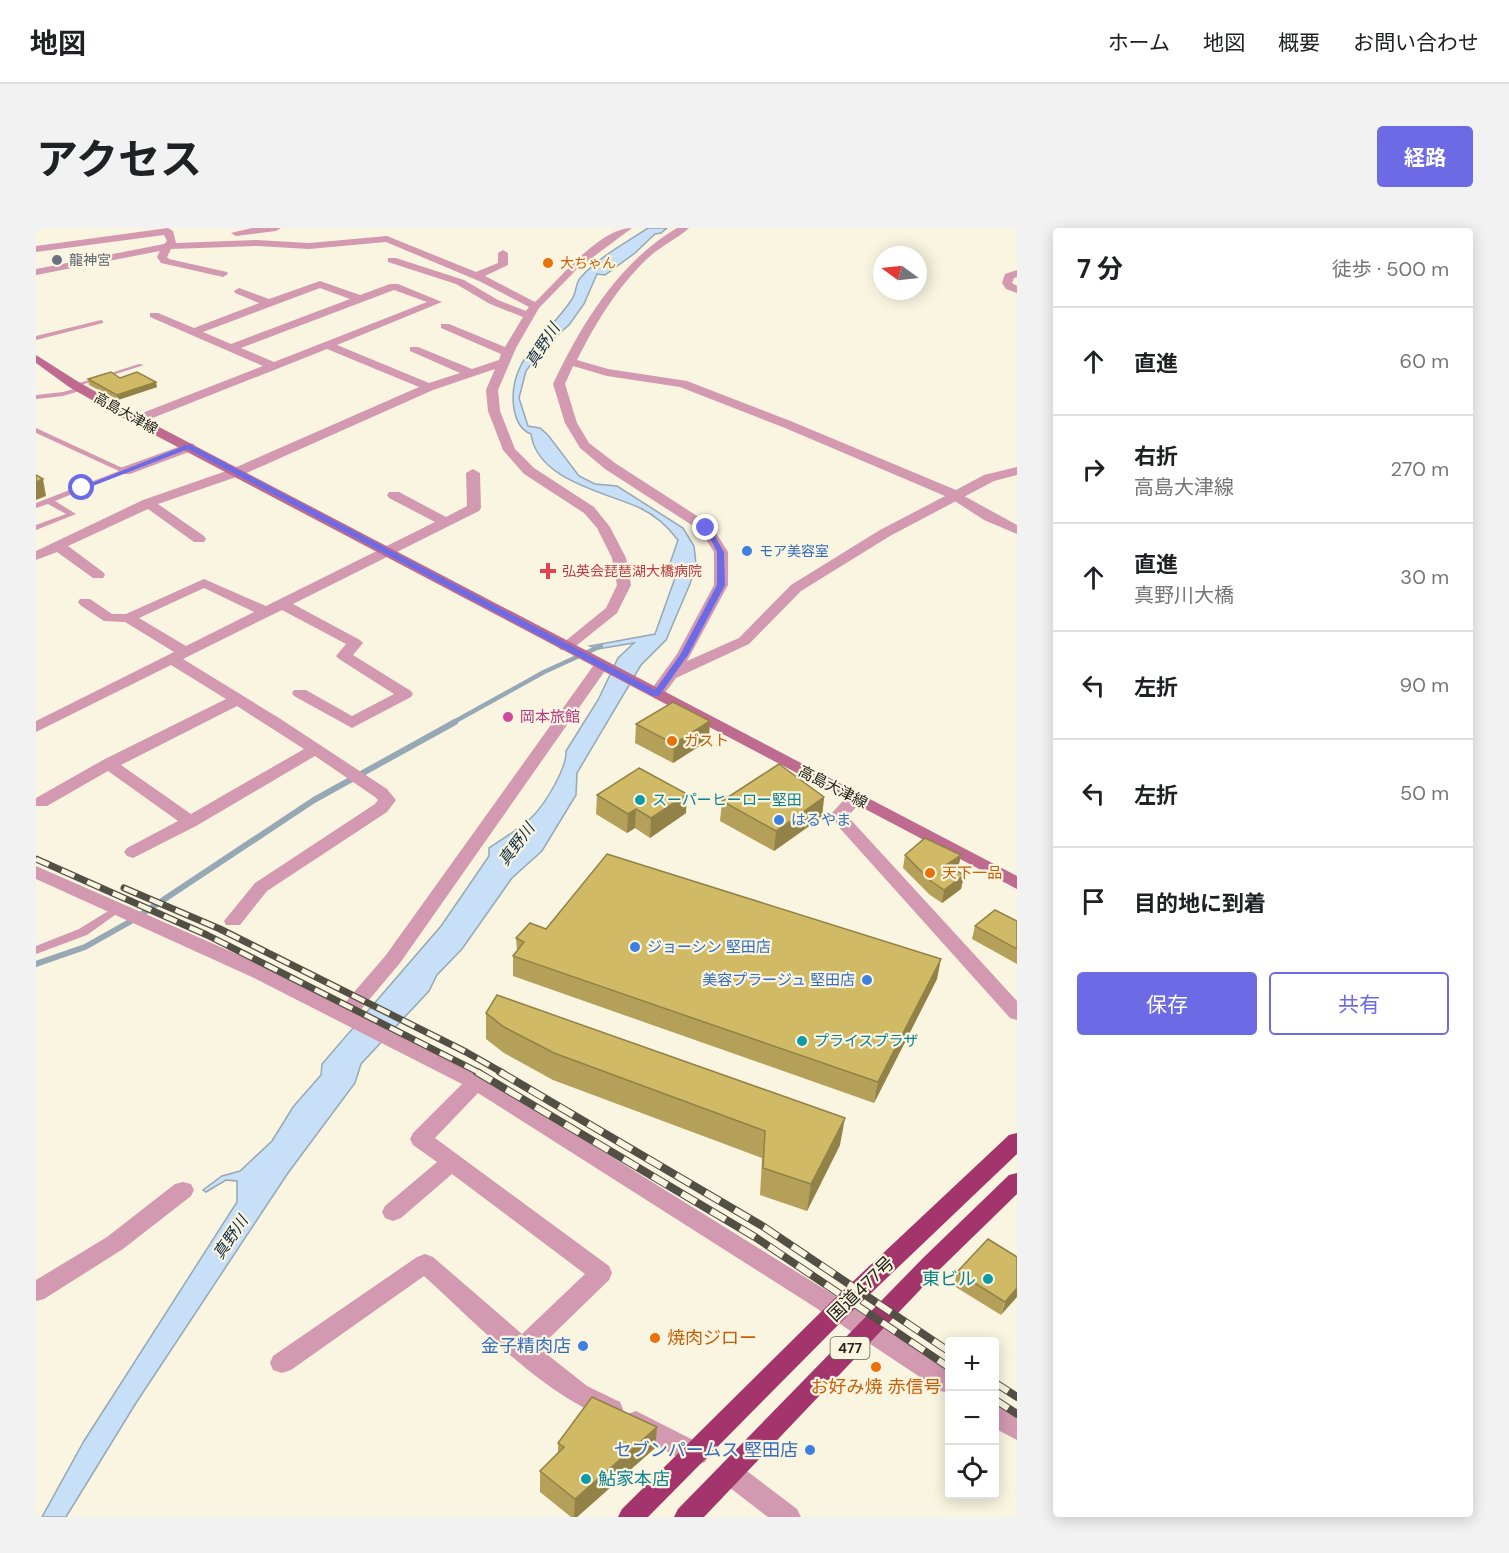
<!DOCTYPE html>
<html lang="ja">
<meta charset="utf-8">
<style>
body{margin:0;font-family:"DM Sans","Noto Sans JP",sans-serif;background:#f2f2f2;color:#202124}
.controls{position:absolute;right:18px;bottom:18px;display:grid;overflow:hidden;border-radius:6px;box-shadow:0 3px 15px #0003}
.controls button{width:54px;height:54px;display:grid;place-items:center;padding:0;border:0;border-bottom:2px solid #e0e0e0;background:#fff;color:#202124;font:30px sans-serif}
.compass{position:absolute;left:837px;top:18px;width:54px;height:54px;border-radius:50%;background:#fff;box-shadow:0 3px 15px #0003;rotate:285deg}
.stop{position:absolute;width:18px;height:18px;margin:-14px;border:4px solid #6c6be5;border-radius:50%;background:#fff}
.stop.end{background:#6c6be5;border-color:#fff;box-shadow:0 2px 6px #0008}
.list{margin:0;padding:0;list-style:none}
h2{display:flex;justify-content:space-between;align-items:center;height:78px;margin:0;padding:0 24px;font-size:26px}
h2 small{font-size:20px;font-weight:400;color:#757577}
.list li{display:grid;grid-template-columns:39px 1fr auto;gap:18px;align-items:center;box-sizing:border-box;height:108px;padding:0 24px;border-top:2px solid #e0e0e0}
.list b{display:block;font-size:22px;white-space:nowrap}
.list p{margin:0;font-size:20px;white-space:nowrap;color:#757577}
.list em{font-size:20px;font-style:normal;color:#757577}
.actions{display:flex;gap:12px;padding:18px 24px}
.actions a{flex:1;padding:14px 0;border:2px solid #6c6be5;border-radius:6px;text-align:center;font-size:21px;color:#6c6be5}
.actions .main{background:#6c6be5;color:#fff}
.icon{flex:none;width:33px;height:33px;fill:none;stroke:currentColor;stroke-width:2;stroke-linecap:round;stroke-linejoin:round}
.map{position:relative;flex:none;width:981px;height:1289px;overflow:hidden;border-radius:6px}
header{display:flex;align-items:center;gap:36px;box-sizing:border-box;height:84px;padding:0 30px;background:#fff;border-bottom:2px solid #e0e0e0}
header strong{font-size:28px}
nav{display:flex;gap:33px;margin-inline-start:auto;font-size:21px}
.intro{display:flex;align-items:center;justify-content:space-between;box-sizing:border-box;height:144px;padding:0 36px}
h1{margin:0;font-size:42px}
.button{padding:15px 27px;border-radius:6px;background:#6c6be5;color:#fff;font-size:21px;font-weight:700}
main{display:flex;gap:36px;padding:0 36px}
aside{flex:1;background:#fff;border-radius:6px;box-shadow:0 3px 15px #0003}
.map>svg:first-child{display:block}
.water{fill:#c7e0f8;stroke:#96a7b5;stroke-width:1.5}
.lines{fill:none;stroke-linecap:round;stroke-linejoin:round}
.stream-far1{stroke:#96a7b5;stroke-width:4.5}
.stream{stroke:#96a7b5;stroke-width:6}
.service{fill:#d399b0;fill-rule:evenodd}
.minor{fill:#d399b0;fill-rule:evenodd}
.tertiary{fill:#d399b0;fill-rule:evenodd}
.secondary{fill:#be6b8f;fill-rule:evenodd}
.trunk{fill:#a4346c;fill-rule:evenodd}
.rail-far1-casing{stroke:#524f45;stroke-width:7}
.rail-casing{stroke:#524f45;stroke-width:8}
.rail-far1{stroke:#faf5e1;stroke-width:4.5;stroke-dasharray:14;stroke-linecap:butt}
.rail{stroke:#faf5e1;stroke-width:6;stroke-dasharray:17;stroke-linecap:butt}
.wall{fill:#b4a058}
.shaded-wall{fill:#928247}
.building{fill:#d1ba66;stroke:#928247;stroke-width:1.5}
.route{fill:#6c6be5}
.worship-dot{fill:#6b7280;stroke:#faf5e1;stroke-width:2}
.food-dot{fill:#e8710a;stroke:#faf5e1;stroke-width:2}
.shop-dot{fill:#3f7fe0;stroke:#faf5e1;stroke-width:2}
.health-dot{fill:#e0444e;stroke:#faf5e1;stroke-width:2}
.hotel-dot{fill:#d1479c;stroke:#faf5e1;stroke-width:2}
.culture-dot{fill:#0f9aa8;stroke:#faf5e1;stroke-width:2}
.labels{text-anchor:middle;stroke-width:4.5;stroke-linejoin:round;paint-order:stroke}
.far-worship-label{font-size:14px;fill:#5b616d;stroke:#faf5e1;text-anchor:start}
.far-food-label{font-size:14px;fill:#c56008;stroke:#faf5e1;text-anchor:start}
.far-street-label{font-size:14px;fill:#23211a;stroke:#faf5e1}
.far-shop-label{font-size:14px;fill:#366cbe;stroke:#faf5e1;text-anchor:start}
.far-health-label{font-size:14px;fill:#be3a42;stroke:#faf5e1;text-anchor:start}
.shield{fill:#faf5e1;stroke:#646156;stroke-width:1.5}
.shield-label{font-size:14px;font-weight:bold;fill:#23211a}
.hotel-label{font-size:15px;fill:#b23c85;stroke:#faf5e1;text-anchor:start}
.food-label{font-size:15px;fill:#c56008;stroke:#faf5e1;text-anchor:start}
.street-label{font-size:15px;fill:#23211a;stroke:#faf5e1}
.culture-label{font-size:15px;fill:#0d838f;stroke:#faf5e1;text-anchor:start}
.shop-label{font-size:15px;fill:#366cbe;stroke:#faf5e1;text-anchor:start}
.water-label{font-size:16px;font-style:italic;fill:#102c43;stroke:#faf5e1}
.near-culture-label{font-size:18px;fill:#0d838f;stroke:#faf5e1;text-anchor:end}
.near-street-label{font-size:18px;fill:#23211a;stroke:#faf5e1}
.near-food-label{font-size:18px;fill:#c56008;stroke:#faf5e1;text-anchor:start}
.near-shop-label{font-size:18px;fill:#366cbe;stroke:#faf5e1;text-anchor:end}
</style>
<header>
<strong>地図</strong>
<nav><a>ホーム</a><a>地図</a><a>概要</a><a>お問い合わせ</a></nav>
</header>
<div class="intro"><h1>アクセス</h1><a class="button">経路</a></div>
<main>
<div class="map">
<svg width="981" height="1289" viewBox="0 0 981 1289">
<rect width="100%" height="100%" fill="#faf5e1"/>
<path class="water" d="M612 0H631L625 5 619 6 599 25 569 47 561 46 548 76 533 97 508 119 490 143 483 170 492 198 504 200 512 207 543 248 559 256 581 258 647 300 658 318 660 336 654 356 630 412 605 437 541 545 540 567 506 623 476 650 426 721 401 747 393 763 325 836 319 855 252 945 100 1175 30 1289H6L48 1213 201 974V953L190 952 170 964 167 962 186 948 204 943 236 913 257 879 285 847 286 836 405 698 453 628V620C467 610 484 601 496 589 509 576 531 540 530 523L562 472 582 430 598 415 562 421 554 418 619 406 639 350 631 344 642 312C632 299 619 287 604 280 569 264 501 252 495 206 484 202 480 192 478 181 470 131 513 107 536 71 541 64 539 55 545 49 563 29 589 15 612 0Z"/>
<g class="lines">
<polyline class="stream-far1" points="416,495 508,444 565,418"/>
<polyline class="stream" points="0,736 49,719 97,692 278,572 419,494"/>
<g class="service">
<polygon points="65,92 67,93 67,95 0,112 0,108"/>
<polygon points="103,136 108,137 42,158 37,157"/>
<polygon points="45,159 47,160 47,162 27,168 0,171 0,167 27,164"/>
<polygon points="0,200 93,243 19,273 40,286 0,302 0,297 30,286 12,276 0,280 0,275 83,243 0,205"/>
<polygon points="82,677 87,680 86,682 51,707 0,726 0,718 43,701"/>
</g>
<g class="minor">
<path d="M132 0 137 3 140 15 221 12 273 15 351 8 440 44 462 35V25L467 22 472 25V37L449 48 499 74C522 53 563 0 596 0L541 41 503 80 480 120 462 162 464 183 479 221 498 240 558 279 574 299 590 330 595 357 581 385 535 422H525L522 419 570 380 581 357 576 330 561 300 548 285 488 246 467 222 452 183 450 162 459 141 397 162 206 247 122 276 168 308 170 311 168 314H158L112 281 32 318 67 344 69 347 67 350H57L21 324 0 332V323L107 272 196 241 383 159 291 121 104 195H96L94 192 96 189 227 138 114 89V85H122L158 100 223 75 199 65 198 63 203 60 233 71 284 53 324 67 354 56H362L406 74 301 117 393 155 424 145 374 123V119H382L436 141 463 132 465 126 405 100V96H413L469 119 487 89 454 76 420 56 352 34V30H360L428 52 462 72 490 83 493 79 443 53 350 14 273 21 221 18 135 21 131 29 133 31 191 44 192 46 187 49 125 35 121 29 124 23 0 47V41L128 16 131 13 128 7 0 24V18ZM284 60 314 71 195 116 167 104ZM358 62 391 74 238 134 205 120Z"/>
<polygon points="216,0 245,0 240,3 200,8 195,5"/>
<path d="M641 0H653C641 11 625 18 612 30 582 58 559 96 541 132L572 141 651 153 757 194 920 262 948 247 981 239V247L958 253 854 308 765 363 713 416 640 450 626 469 620 471 612 466 641 426 678 357V324L665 303 569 241 544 220 529 195 517 156C545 97 582 35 641 0ZM537 138 571 148 644 159 749 200 909 268 844 302 755 357 703 410 651 433 692 357V324L675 297 579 235 553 215 541 195 529 156Z"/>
<polygon points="981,42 981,49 978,50 976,55 981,58 981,65 970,61 966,55 969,46"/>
<path d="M437 241 444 245 445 280 443 283 257 376 324 412 327 415 317 427 375 463 377 466 375 469 316 500 258 468 256 465 258 462H270L316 488 358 466 303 431 300 428 310 416 246 382 147 431 243 490 351 561 360 572 351 584 231 663 204 697H190L188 693 219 655 339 576 342 572 339 569 279 528 160 598 97 630 91 628 88 624 91 620 142 593 72 543 11 578H0V570L67 532 190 471 135 437 0 504V493L138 424 89 394 68 393 44 377 42 374 44 371H54L76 386H90L168 351 230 378 399 294 353 270 351 267 353 264H363L410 289 431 278 430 245ZM168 360 218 384 150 418 103 390ZM201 478 268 521 155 586 85 537Z"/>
<path d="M565 432 573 437 364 735 322 785 447 849 793 1064 914 1143V1166L905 1163 777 1078 442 865 399 910 573 1038 576 1045 573 1052 503 1120 551 1158 584 1174 587 1181 584 1188 575 1192C508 1168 441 1096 388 1048L255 1142 246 1145 237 1142 234 1135 237 1128 381 1029 389 1026 397 1029 486 1106 549 1046 416 946 365 990 357 993 349 990 346 984 349 978 401 934 377 917 374 911 377 905 426 856 216 749 0 651V638L230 739 307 777 350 727 560 434Z"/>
<polygon points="819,565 825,566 828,570 814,586 815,592 981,773 981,792 974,790 801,597 796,585 813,566"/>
<polygon points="147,954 155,956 158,962 155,968 87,1021 8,1071 0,1073 0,1052 71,1009 139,956"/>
<polygon points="958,1176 981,1188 981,1212 958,1200"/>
<polygon points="600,1183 669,1218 673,1226 669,1234 660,1237 651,1234 591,1202 588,1194 591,1186"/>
<polygon points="694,1234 703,1237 761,1281 765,1289 732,1289 685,1253 681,1245 685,1237"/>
</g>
<g class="tertiary">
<polygon points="153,215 158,216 159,219 158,222 94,246 84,246 82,243 84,240"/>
<polygon points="919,263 981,297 981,306 948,292 914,270 912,267 914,264"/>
</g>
<polygon class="secondary" points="0,127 41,153 104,189 981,648 981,661 96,195 33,159 0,135"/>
<g class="trunk">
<polygon points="981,905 981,926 810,1089 612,1289 582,1289 586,1281 794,1075 973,907"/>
<polygon points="981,945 981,966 903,1042 668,1289 638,1289 642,1281 887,1030 973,947"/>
</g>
<defs>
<g id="rail-far1">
<polyline points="0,631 171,707 444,845"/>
<polyline points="88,660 184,701 430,824 467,845"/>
</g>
<g id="rail">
<polyline points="441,844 719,1009 914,1140"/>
<polyline points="464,844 728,999 914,1124"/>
<polyline points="958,1154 981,1169"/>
<polyline points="958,1171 981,1186"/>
</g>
</defs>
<use href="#rail-far1" class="rail-far1-casing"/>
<use href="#rail" class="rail-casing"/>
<use href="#rail-far1" class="rail-far1"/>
<use href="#rail" class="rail"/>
</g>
<g class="wall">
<polygon points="84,150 121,159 82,172 53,157 52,151"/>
<polygon points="600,496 673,512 637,535 599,515"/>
<polygon points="561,567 650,585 614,610 599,600 591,605 560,586"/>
<polygon points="788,569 786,589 738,623 684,593 686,573"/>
<polygon points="869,627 925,627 922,640 919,642 928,647 925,661 906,675 894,667 867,640"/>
<polygon points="981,693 981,736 936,711 939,698"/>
<polygon points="510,701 901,751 838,875 477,748 477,728 481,723 480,710"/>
<polygon points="450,785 804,917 771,983 724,967 726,930 517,852 468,825 450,811"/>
<polygon points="981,1029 965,1087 918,1058 921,1044"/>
<polygon points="621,1199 619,1220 541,1289 535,1289 504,1264 504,1243 522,1225 522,1215"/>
</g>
<g class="shaded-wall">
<polygon points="120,154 121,159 82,172 81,167"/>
<polygon points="7,251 10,268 0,272 0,254"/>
<polygon points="674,493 673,512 637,535 638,516"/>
<polygon points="651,566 650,585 614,610 615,590"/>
<polygon points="788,569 786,589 738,623 740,603"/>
<polygon points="600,581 599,600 591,605 592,586"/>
<polygon points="925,627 922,640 908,651 910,637"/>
<polygon points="928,647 925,661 906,675 908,662"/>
<polygon points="905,731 901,751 838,875 842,854"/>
<polygon points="809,890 804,917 771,983 775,956"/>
<polygon points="981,1060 981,1069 965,1087 969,1074"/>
<polygon points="621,1199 619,1220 541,1289 538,1289 539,1271"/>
</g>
<g class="building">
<polygon points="75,144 84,150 101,144 120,154 81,167 52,151"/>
<polygon points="0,247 7,251 0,254"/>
<polygon points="637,474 674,493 638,516 600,496"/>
<polygon points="743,536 788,569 740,603 686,573"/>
<polygon points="603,540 651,566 615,590 600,581 592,586 561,567"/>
<polygon points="889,610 925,627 910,637 928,647 908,662 896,654 869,627"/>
<polygon points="571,626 905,731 842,854 477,728 488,714 480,710 494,695 510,701"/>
<polygon points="959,682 981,693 981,721 939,698"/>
<polygon points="461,767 809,890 775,956 727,940 729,903 518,825 468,799 450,785"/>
<polygon points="952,1011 981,1029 981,1060 969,1074 921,1044"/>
<polygon points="556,1169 621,1199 539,1271 504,1243 528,1219 522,1215"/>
</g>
<polygon class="route" points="150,217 155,217 619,462 644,427 681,357 681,324 668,298 673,298 688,324 689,357 652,427 623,468 617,468 152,221 49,261 43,260"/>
<circle class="worship-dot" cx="21" cy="32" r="6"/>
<g class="food-dot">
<circle cx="512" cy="35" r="6"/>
<circle cx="636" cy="513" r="6"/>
<circle cx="894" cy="645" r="6"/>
<circle cx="619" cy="1110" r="6"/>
<circle cx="840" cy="1139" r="6"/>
</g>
<g class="shop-dot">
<circle cx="711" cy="323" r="6"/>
<circle cx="743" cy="592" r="6"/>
<circle cx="599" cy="719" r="6"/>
<circle cx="831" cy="752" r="6"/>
<circle cx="547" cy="1118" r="6"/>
<circle cx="774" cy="1222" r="6"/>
</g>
<path class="health-dot" d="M509 334h6v6h6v6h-6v6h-6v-6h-6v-6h6z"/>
<circle class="hotel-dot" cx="472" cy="489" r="6"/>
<g class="culture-dot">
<circle cx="604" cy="572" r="6"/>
<circle cx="766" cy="813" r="6"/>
<circle cx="952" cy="1051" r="6"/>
<circle cx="550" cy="1251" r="6"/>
</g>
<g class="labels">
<g class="far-worship-label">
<text x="33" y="37">龍神宮</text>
</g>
<g class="far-food-label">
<text x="524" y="40">大ちゃん</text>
</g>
<g class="far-street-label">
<text transform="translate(90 185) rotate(29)" y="5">高島大津線</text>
</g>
<g class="far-shop-label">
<text x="723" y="328">モア美容室</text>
</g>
<g class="far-health-label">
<text x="526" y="348">弘英会琵琶湖大橋病院</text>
</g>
<rect class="shield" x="794.5" y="1109" width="39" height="22" rx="4.5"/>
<g class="shield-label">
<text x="814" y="1125">477</text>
</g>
<g class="hotel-label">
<text x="484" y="494">岡本旅館</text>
</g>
<g class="food-label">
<text x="648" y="518">ガスト</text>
<text x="906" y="650">天下一品</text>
</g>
<g class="street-label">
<text transform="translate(797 559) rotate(27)" y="5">高島大津線</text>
</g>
<g class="culture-label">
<text x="616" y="577">スーパーヒーロー堅田</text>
<text x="778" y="818">プライスプラザ</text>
</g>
<g class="shop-label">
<text x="755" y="597">はるやま</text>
<text x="611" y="724">ジョーシン 堅田店</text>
<text x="819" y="757" text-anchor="end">美容プラージュ 堅田店</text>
</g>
<g class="water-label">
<text transform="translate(506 117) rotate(-57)" y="6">真野川</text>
<text transform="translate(480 616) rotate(-53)" y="6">真野川</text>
<text transform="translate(194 1009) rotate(-56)" y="6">真野川</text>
</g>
<g class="near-culture-label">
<text x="940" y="1057">東ビル</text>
<text x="562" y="1257" text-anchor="start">鮎家本店</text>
</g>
<g class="near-street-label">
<text transform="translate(825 1061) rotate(-44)" y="6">国道477号</text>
</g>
<g class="near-food-label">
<text x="631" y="1116">焼肉ジロー</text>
<text x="840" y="1165" text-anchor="middle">お好み焼 赤信号</text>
</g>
<g class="near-shop-label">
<text x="535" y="1124">金子精肉店</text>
<text x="762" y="1228">セブンパームス 堅田店</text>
</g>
</g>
</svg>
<div class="controls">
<button>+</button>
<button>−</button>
<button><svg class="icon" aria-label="locate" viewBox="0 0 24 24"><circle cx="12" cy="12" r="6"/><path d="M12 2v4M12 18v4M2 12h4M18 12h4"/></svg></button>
</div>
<svg class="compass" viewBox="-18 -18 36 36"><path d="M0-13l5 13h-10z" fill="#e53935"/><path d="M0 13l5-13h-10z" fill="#757577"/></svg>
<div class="stop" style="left:46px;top:260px"></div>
<div class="stop end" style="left:670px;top:300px"></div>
</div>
<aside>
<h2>7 分<small>徒歩 · 500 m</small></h2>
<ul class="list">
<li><svg class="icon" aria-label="ahead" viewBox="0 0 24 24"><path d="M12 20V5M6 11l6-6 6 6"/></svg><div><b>直進</b></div><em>60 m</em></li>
<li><svg class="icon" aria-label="right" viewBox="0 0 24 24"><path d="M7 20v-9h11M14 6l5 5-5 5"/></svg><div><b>右折</b><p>高島大津線</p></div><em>270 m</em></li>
<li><svg class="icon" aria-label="ahead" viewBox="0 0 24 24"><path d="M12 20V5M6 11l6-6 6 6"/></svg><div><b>直進</b><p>真野川大橋</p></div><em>30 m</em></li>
<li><svg class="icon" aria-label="left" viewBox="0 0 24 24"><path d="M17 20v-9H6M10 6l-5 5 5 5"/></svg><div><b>左折</b></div><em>90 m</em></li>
<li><svg class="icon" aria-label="left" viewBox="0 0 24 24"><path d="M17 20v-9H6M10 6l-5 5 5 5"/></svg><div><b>左折</b></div><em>50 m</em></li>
<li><svg class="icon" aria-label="arrive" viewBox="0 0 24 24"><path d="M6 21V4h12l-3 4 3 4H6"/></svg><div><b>目的地に到着</b></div></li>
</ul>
<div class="actions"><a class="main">保存</a><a>共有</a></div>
</aside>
</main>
